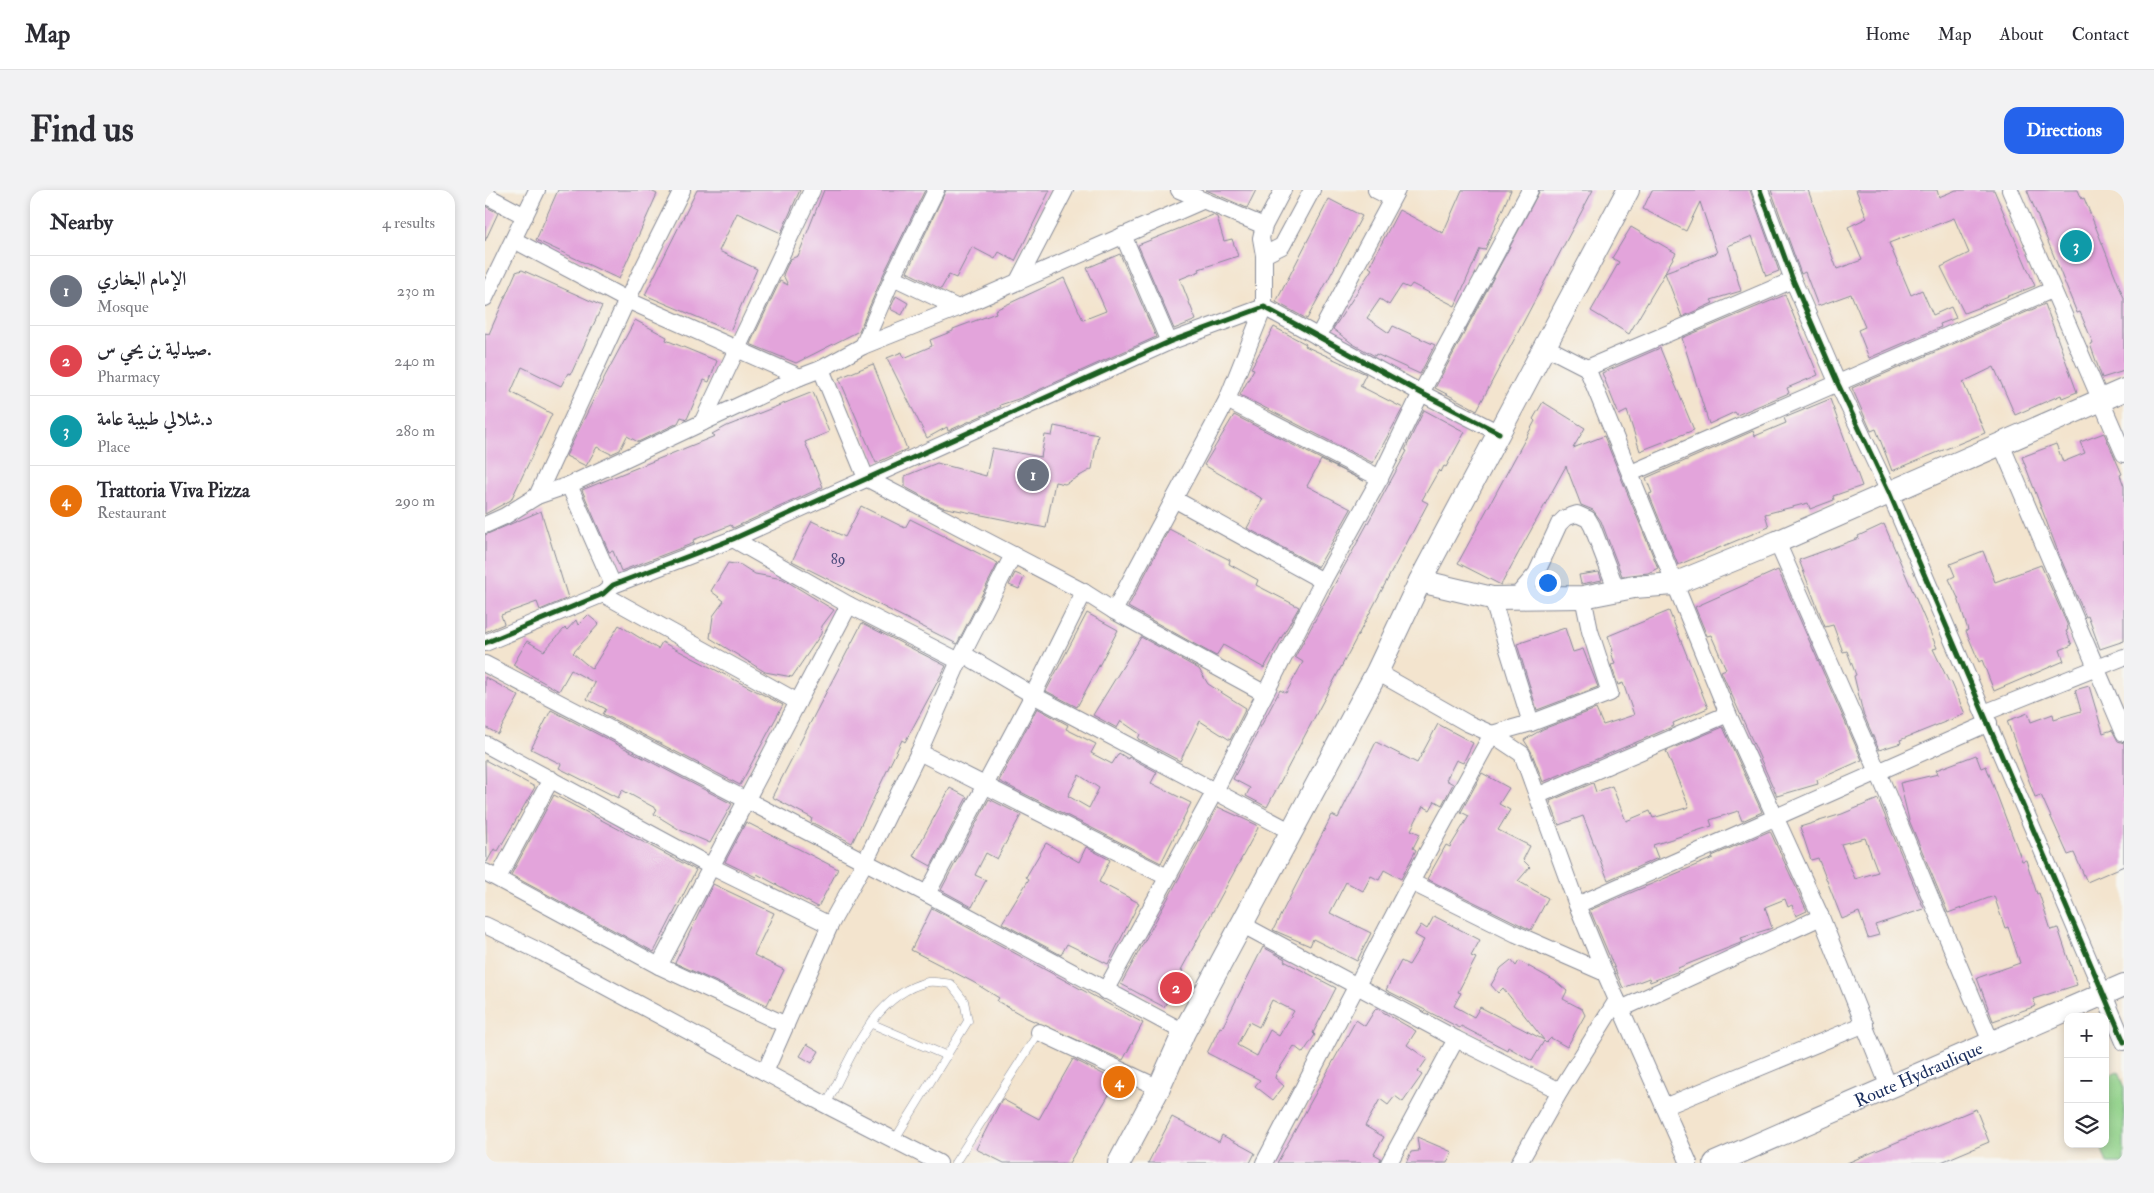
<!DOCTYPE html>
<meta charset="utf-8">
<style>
body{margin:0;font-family:"IM FELL Double Pica",Amiri,serif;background:#f2f2f3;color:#2b2b33}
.controls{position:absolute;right:15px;bottom:15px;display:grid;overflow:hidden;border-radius:10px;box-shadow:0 2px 8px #0003}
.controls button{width:45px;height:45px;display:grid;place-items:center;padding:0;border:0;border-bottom:1px solid #e1e1e2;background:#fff;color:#2b2b33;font:25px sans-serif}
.you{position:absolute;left:1062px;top:392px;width:18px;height:18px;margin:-12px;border:4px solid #fff;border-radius:50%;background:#1a73e8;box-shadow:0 0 0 8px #1a73e833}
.badge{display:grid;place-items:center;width:32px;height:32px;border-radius:50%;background:#2563eb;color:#fff;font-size:16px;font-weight:700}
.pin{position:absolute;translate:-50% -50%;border:2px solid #fff;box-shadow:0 1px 5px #0006}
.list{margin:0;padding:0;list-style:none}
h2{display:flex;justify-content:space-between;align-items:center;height:65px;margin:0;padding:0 20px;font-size:21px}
h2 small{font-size:16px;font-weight:400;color:#7c7c81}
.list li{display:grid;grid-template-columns:32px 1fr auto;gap:15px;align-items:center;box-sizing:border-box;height:70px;padding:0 20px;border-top:1px solid #e1e1e2}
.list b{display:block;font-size:19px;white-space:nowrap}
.list p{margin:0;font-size:16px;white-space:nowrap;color:#7c7c81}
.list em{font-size:16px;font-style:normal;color:#7c7c81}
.icon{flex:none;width:28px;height:28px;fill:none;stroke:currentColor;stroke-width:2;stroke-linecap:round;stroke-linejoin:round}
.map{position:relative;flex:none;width:1639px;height:973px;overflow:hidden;border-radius:15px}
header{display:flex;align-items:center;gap:30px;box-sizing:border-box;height:70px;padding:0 25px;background:#fff;border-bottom:1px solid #e1e1e2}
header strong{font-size:24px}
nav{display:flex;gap:28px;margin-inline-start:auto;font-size:18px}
.intro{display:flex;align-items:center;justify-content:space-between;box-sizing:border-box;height:120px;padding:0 30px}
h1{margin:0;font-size:35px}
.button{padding:12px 22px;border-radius:15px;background:#2563eb;color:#fff;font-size:18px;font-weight:700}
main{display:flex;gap:30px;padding:0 30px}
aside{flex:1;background:#fff;border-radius:15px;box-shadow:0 2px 8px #0003}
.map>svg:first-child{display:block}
.garden{fill:#91d189;stroke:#568074}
.building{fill:#e3a4db;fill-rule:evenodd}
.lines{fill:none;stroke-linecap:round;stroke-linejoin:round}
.lane-casing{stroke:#878a96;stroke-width:9}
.street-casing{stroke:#878a96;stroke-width:18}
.secondary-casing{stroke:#878a96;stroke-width:24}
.lane{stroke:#fff;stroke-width:8}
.street{stroke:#fff;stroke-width:16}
.secondary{stroke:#fff;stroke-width:22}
.cycleway-casing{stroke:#f6f6f2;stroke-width:8}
.cycleway{stroke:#1b5e20;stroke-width:5}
.labels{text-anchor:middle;stroke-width:4;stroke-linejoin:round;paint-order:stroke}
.number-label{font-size:15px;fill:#4d4c7d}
.street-label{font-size:18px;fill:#1b2f5e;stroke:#f6f6f2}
</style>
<header>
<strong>Map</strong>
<nav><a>Home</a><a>Map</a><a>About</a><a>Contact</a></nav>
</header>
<div class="intro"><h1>Find us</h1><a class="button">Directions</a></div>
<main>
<aside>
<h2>Nearby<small>4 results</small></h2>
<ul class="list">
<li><span class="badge" style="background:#6b7280">1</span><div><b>الإمام البخاري</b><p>Mosque</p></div><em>230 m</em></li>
<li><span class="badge" style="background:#e0444e">2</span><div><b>صيدلية بن يحي س.</b><p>Pharmacy</p></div><em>240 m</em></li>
<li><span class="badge" style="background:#0f9aa8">3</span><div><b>د.شلالي طبيبة عامة</b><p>Place</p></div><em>280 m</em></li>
<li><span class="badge" style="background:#e8710a">4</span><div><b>Trattoria Viva Pizza</b><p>Restaurant</p></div><em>290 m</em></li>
</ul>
</aside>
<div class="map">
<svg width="1639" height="973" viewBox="0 0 1639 973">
<rect width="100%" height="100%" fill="#f6f6f2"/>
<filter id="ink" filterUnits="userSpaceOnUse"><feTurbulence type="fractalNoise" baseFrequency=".02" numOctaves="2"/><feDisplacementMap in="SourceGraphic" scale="10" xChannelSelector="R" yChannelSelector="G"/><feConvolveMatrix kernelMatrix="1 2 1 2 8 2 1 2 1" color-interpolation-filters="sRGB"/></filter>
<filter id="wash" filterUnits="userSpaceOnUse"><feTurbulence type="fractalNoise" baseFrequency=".0096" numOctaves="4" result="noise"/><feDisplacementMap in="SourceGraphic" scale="20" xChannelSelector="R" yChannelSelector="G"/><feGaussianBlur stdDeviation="1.12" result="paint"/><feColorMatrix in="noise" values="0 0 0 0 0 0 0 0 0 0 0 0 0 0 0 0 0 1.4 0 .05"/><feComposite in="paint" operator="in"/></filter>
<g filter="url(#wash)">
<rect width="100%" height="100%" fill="#f3e4ce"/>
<polygon class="garden" points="1633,882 1639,898 1639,973 1622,973 1615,954 1620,954 1620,887"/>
<g id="blocks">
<g class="building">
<polygon points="73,0 164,0 172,4 134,89 51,50"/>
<polygon points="212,0 315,0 296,43 252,23 234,61 272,79 245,141 160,105"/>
<polygon points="339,0 440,0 399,83 374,141 311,173 265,154 295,91 303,95 298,85 305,69 313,66"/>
<polygon points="461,0 565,0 530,71 514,62 510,69 487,57 471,88 464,85 456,99 422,82"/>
<polygon points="721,0 771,0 762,18"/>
<polygon points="977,0 1026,0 1000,60 995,59 970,116 927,94 924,98 917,95 904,115 895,109 882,128 904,143 908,136 950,155 935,184 891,164 890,166 868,154 848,139 887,79 884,77 914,20 958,43"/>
<polygon points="1055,0 1108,0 992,220 950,198"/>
<polygon points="1167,0 1265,0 1294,81 1281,86 1267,46 1243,56 1256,101 1226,110 1228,113 1197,127 1180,83 1144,144 1106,121 1134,72 1127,68 1146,37 1191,63 1180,82 1232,63 1215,12 1201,41 1158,19"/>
<polygon points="1286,0 1323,0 1352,79 1377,70 1363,37 1382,28 1371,0 1452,0 1454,7 1471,0 1509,0 1550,96 1479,123 1456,77 1484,63 1469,28 1404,53 1426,105 1437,100 1448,125 1466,117 1471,128 1455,134 1456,137 1384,168 1373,140 1380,137 1366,104 1333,116 1320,82 1316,84"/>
<polygon points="1542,0 1593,0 1597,9 1599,8 1639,108 1639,181 1617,188 1605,154 1608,153 1595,122 1592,123"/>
<polygon points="844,9 877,26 822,129 791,112"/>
<polygon points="0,16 13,23 0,51"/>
<polygon points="728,25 732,27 739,51 747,49 753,66 714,79 715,81 695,89 711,130 689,139 653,55"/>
<polygon points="635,64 671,147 536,208 515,215 516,217 463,241 462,237 442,248 402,168 417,162 419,168 447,156 445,150 468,141 468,139 511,123 510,120 579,88 598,130 621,121 602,78"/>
<polygon points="37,80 117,116 86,184 83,183 76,196 37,177 26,202 67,224 26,310 0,324 0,143 4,144 31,82"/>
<polygon points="1300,105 1333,185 1302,198 1304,203 1252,225 1250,222 1224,234 1197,148"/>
<polygon points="411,106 423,113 417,125 405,119"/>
<polygon points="1560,114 1592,202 1577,208 1576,205 1530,225 1509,177 1478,192 1500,243 1407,281 1391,239 1386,241 1367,198"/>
<polygon points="150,130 182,147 181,150 232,171 224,192 219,190 202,229 196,227 193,233 153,252 142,246 135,260 126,264 112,257 101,276 81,266 120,186"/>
<polygon points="789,137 821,154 820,156 881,184 875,196 918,218 888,273 755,205 769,179 766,178"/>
<polygon points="1175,158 1209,240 1155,261 1142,221 1134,225 1117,183"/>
<polygon points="388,174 422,259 391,273 354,188"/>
<polygon points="328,202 344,242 320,252 338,297 248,338 246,335 208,350 209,353 136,381 128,361 124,362 97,300 230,246 227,244 242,236"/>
<polygon points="1345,209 1377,296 1348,306 1349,310 1325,319 1323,313 1280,324 1284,337 1193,375 1164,304 1167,303 1161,288 1268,241 1270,246 1301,233 1299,228"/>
<polygon points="1058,212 1100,238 1088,258 1119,246 1173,378 1163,383 1137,386 1116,331 1108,320 1096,315 1081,276 1016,395 973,373 1050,231 1048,229"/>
<polygon points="939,220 980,242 961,277 959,276 956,282 954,280 937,310 943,313 782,617 761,606 765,598 748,589 795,500 801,503 818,472 810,467 922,261 920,260"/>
<polygon points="749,225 879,291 836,270 822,296 866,319 833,377 762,338 778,309 719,275"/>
<polygon points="569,236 613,245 607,279 580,294 570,292 561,338 457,317 420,297 420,286 452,273 501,286 507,258 556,267 560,245 567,246"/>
<polygon points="1619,243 1637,284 1635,285 1639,296 1639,451 1615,459 1603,426 1601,427 1575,367 1537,267 1571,254 1578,272 1600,263 1595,252"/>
<polygon points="376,316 420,338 425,329 513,373 472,454 307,371 327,331 360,347"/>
<polygon points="56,321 83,408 55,420 52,412 16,425 19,434 0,442 0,345"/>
<polygon points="1399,334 1452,458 1448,459 1464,492 1466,491 1480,524 1415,550 1416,553 1394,560 1378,523 1369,486 1371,485 1362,461 1358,462 1348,435 1340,437 1314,370 1374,348 1373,346"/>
<polygon points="684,339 745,370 744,374 773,390 771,395 814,417 779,478 738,455 731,466 643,417"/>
<polygon points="1498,361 1510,392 1556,375 1582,434 1583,440 1581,441 1587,455 1575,460 1579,471 1509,501 1497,470 1494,472 1481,441 1483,440 1473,408 1464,389 1470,386 1465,374"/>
<polygon points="243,373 256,375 270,384 298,389 349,420 337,436 336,444 307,487 280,482 225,448 228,426 239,411 226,401"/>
<polygon points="1293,380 1377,570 1332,590 1333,594 1292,606 1236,481 1241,479 1226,445 1222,446 1210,417"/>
<polygon points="1114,382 1117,390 1096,394 1094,385"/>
<polygon points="530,383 539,387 534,399 524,395"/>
<polygon points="1184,421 1223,518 1188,533 1189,536 1058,592 1046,561 1039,550 1058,539 1111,519 1118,535 1149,525 1138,493 1133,495 1126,475 1130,474 1126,462 1128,461 1123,446"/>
<polygon points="602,423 633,440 592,517 561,501"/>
<polygon points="103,425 114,434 88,463 107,479 134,435 173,459 177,452 298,515 255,595 118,524 121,519 102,509 110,493 86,480 74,501 28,475 42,451 59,461 80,438 82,440 91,430 93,435"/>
<polygon points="377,433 461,476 420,552 417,550 367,653 326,632 327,628 287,607"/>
<polygon points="1080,438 1088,462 1098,459 1113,497 1052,520 1032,454"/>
<polygon points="656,447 714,479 723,494 761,518 745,550 715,531 695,571 653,549 655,544 636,531 632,538 608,525"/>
<polygon points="0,487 34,506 13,544 0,537"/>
<polygon points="1604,496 1618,543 1627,540 1633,551 1639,553 1639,676 1602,692 1589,663 1583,665 1556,605 1550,607 1522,531 1543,523 1546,532 1568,524 1569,529 1596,521 1590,500"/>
<path d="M552 518 583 535 581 539 611 554 606 563 627 574 634 563 643 569 644 567 672 582 666 593 706 613 676 673 514 591ZM594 585 614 598 604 618 583 606Z"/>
<polygon points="66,520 247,614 225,653 195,640 169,624 172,619 137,600 133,608 74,578 76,574 46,559"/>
<polygon points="953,534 988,553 978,573 971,570 961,590 968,594 957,615 950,611 945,620 938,616 926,640 935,644 928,658 931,660 916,689 899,680 894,690 886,686 878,701 861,692 845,723 886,743 872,771 828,749 825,756 788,740 847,625 853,628 891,552 932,573"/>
<polygon points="1238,537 1277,622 1257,631 1253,621 1225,630 1227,636 1168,655 1173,668 1123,690 1098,626 1074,635 1065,611 1108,593 1111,602 1127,596 1141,631 1165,621 1168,628 1204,617 1181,561"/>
<polygon points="1491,565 1496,578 1501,576 1537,671 1541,670 1552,704 1554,703 1566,740 1573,738 1592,795 1548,809 1551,816 1508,831 1492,788 1535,773 1523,737 1520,738 1509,706 1463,723 1424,630 1415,593 1453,584 1451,580"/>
<polygon points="0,570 50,597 13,661 9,659 2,672"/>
<polygon points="997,583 1024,598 1014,614 1025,620 1013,640 1045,656 1038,670 1045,677 1033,691 1063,708 1046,740 942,689 961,655 965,657 984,626 976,622"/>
<polygon points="465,598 482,607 446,676 428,666"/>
<polygon points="69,605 211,680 169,762 26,685"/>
<polygon points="504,609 536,625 512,669 501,663 490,685 501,690 487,717 456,700"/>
<path d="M1393 609 1439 719 1390 735 1394 745 1383 748 1374 722 1357 729 1333 668 1326 670 1315 637 1357 624ZM1380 648 1393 682 1370 689 1356 654Z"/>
<polygon points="733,617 772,635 773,638 696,780 698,780 679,817 636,794"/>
<polygon points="261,632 353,679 333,717 272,684 271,687 240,672"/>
<polygon points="1285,641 1322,721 1311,726 1307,715 1303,717 1300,709 1280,717 1287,738 1256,748 1258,752 1193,778 1194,781 1165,792 1164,788 1138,798 1105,720 1228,668 1227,666"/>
<polygon points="561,653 594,672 601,657 625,670 614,692 654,713 623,774 582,754 576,765 517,733 544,689 541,687"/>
<polygon points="228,694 289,723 269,765 299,780 282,815 190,773"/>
<polygon points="447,718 658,833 638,870 542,828 512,811 514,808 488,792 426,760"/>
<polygon points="949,726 995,750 986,766 991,768 973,802 976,803 969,816 989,827 995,817 1059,850 1018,798 1013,803 1006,795 1016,778 1026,770 1031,776 1034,771 1070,791 1082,801 1078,809 1097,819 1100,825 1082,857 1066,848 1061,853 1059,851 1047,871 1023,857 1022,860 976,836 975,838 901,800 916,771 924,775 939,750 930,745 936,735 942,739"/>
<path d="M778 757 800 769 799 771 851 798 828 843 830 845 818 863 809 856 791 884 790 888 799 896 788 910 770 896 775 890 722 863 735 837 737 838ZM787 810 809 821 794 846 785 840 772 866 752 855 764 832 774 837Z"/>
<polygon points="891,818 931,841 922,855 942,869 933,882 937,885 918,912 910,906 903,915 895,909 880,936 899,947 889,964 896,968 894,973 792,973 871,830 880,836"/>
<polygon points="322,854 334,861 327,873 315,866"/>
<polygon points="588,869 632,891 584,973 519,973 491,959 517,909 554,929"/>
<polygon points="1491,919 1504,952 1454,973 1362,973"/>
<polygon points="687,927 734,952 737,945 770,963 765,973 663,973"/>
<polygon points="932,947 967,962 962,973 921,973 926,962 934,961"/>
</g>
</g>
</g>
<g filter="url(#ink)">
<use href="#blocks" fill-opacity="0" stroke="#878a96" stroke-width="1"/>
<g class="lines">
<defs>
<g id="lane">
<polyline points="385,833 462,866"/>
<path d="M341 915C365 870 388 804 443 792 450 791 459 793 466 794L479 811 483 831 410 949"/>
<polyline points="470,973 554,842"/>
</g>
<g id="street">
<polyline points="694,0 779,36"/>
<polyline points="891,0 907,8"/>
<polyline points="1275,0 1308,90 1353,194 1404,302 1639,852"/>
<polyline points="1525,0 1639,264"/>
<polyline points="0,5 40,26"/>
<polyline points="638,45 684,152"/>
<polyline points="29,50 142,110 315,187"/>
<polyline points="779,65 797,56 827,0"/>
<polyline points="408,87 473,118"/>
<polyline points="533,91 580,0"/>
<polyline points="0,108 52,0"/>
<polyline points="833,147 912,0"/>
<polyline points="378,156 408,87 451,0"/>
<polyline points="1061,157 1102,178 1308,90"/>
<polyline points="1102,178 1243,524 1336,727 1404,897"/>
<polyline points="336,179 381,288 599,402 629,421 779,503"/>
<polyline points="742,210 895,288"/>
<polyline points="217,233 327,0"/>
<polyline points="1516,254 1639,543"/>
<polyline points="1146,283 1567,100"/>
<polyline points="84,295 128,395"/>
<polyline points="52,306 142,110 197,0"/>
<polyline points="689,309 838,391"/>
<polyline points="0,335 20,326 52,306 84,295 315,187 336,179 378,156 473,118 717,11"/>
<polyline points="248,349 364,415 474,471"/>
<polyline points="1292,352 1393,582 1506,852"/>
<polyline points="118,404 313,512"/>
<polyline points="1031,407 1051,384 1074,334 1080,328 1092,324 1103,329 1107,336 1132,401"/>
<polyline points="629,421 742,210 779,117 779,65 776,48 779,36 798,0"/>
<polyline points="0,453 118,404 128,395 248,349 684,152 779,117 936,203 1014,243"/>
<polyline points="478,464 548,505 807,642"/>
<polyline points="0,474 442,704 699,842"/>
<polyline points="892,482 982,533 1007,544 1037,564 1092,715 1120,783 1204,973"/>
<polyline points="1499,523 1639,467"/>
<polyline points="1046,533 1125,503 1105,441 1098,407"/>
<polyline points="0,554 227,677 345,735"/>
<polyline points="434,562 682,687"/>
<polyline points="1054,605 1243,524"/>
<polyline points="0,682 174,776 301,835"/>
<polyline points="13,688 66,589"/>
<polyline points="926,692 1031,744 1120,783"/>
<polyline points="442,704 548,505 599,402"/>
<polyline points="1092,715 1504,533"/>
<polyline points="0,735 58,763 341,915 454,973"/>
<polyline points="758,735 971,849 1075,901"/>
<polyline points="174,776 364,415"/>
<polyline points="620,801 730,601 838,391 895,288 936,203 1045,0"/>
<polyline points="1136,819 1336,727"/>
<polyline points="554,842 674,898"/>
<polyline points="280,882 345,735 380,672 434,562 474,471 528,365"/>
<polyline points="1179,917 1380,834"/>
<polyline points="779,973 926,692 1007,544 1046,533 1007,408"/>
<polyline points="904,973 971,849"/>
<polyline points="1034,973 1075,901 1132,810"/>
</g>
<g id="secondary">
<polyline points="935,391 1007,408 1098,407 1149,397 1189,394 1292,352 1639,200"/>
<polyline points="634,973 674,898 699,842 892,482 935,391 1143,0"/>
<path id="s1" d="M1230 973 1639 795"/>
</g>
</defs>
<use href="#lane" class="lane-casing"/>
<use href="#street" class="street-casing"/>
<use href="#secondary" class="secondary-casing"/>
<use href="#lane" class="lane"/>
<use href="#street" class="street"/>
<use href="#secondary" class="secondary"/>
<defs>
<g id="cycleway">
<polyline points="1275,0 1308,90 1353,194 1404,302 1639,852"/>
<polyline points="0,453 118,404 128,395 248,349 684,152 779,117 936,203 1014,243"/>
</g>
</defs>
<use href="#cycleway" class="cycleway-casing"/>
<use href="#cycleway" class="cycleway"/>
</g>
</g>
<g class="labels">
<g class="number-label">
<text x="353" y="374">89</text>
</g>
<g class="street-label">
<text dy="6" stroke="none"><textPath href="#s1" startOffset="222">Route Hydraulique</textPath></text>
</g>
</g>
</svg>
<div class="controls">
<button>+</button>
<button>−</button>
<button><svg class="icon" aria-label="layers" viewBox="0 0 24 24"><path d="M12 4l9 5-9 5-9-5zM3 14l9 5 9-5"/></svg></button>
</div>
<div class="you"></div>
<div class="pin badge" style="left:548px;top:285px;background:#6b7280">1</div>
<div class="pin badge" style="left:691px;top:798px;background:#e0444e">2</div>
<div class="pin badge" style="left:1591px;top:56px;background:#0f9aa8">3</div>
<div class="pin badge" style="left:634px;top:892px;background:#e8710a">4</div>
</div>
</main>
